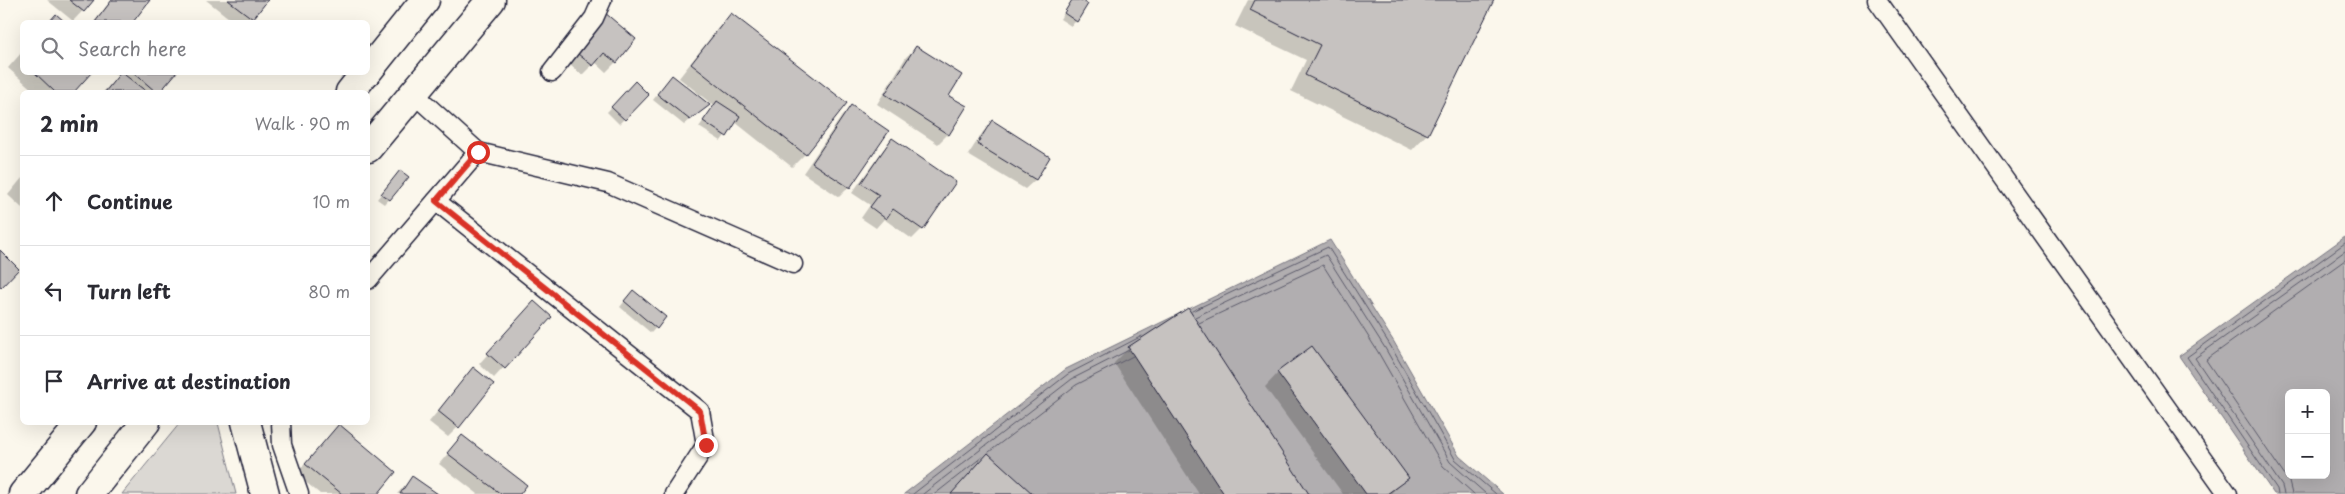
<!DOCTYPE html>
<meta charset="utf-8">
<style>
body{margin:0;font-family:"Playpen Sans",sans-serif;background:#f2f2f3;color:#2b2b33}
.controls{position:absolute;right:15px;bottom:15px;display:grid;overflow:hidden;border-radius:8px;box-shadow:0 5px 20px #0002}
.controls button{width:45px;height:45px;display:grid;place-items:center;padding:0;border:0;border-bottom:1px solid #e1e1e2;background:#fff;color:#2b2b33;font:25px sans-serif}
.stop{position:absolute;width:15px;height:15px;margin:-11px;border:4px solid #d93025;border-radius:50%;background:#fff}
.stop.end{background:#d93025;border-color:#fff;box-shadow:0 1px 5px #0008}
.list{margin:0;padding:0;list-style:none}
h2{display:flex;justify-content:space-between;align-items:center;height:65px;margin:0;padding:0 20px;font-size:21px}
h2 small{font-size:16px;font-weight:400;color:#7c7c81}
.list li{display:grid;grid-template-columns:32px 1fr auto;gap:15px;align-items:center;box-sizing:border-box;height:90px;padding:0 20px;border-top:1px solid #e1e1e2}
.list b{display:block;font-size:19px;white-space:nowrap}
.list em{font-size:16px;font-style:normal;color:#7c7c81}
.icon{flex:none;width:28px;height:28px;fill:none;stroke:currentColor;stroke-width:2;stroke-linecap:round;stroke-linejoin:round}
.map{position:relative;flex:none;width:2345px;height:494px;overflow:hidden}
.search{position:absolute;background:#fff;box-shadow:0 5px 20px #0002;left:20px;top:20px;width:350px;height:55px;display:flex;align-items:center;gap:12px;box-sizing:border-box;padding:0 18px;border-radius:8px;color:#7c7c81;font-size:19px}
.panel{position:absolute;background:#fff;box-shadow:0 5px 20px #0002;left:20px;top:90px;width:350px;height:335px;border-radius:8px}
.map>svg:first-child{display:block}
.green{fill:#dbd8d3;stroke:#7e7d87}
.water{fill:#b1aeb0;stroke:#787681;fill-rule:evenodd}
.shadow{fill:#0003}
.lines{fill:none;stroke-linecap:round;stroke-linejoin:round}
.shore{stroke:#5b5a6a;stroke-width:1}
.building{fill:#c6c2c0;stroke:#22223b}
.lane-casing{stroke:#22223b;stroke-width:21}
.secondary-casing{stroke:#22223b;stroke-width:31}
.lane{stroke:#fbf7ec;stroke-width:18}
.secondary{stroke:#fbf7ec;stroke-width:28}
.route{stroke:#d93025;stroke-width:6}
</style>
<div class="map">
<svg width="2345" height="494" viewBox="0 0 2345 494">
<rect width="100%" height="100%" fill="#fbf7ec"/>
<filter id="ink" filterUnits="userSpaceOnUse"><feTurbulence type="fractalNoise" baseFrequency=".02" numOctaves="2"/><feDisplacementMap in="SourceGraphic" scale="10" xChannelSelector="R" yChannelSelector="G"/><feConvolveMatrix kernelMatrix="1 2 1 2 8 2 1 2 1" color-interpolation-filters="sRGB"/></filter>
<g filter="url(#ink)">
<polygon class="green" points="180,423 218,423 236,494 122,494"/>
<g class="water">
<path d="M2345 237V494H2274L2179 356ZM2289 393H2326V475H2289Z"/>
<polygon points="1330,240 1394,342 1459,456 1503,494 904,494 1066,369"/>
</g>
<g class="shadow">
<polygon points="47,0 93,0 73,21"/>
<polygon points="111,0 149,0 132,22 94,22"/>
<polygon points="206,0 266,0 248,22 234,22"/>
<polygon points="1072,0 1078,0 1076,21 1071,26 1060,19"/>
<polygon points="1248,0 1493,0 1427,134 1412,150 1291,91 1306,60 1235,26"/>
<polygon points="732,14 805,154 792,167 735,122 721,141 699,127 714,106 679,78 718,28"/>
<polygon points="594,23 616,62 606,72 595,62 582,75 564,60"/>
<polygon points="916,48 948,96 948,134 938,144 877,104 906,57"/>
<polygon points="22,52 22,72 90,72 72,92 35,92 8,68"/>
<polygon points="112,72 175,72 158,92 103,92 118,77"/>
<polygon points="667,82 708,105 684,125 653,100"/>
<polygon points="635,83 647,95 619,124 607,112"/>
<polygon points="851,107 888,131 849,187 839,197 803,173 842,116"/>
<polygon points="993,122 1049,157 1035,180 1025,189 968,155 983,132"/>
<polygon points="892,140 922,229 912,239 884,219 876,228 861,218 870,205 852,193 883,150"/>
<polygon points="395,177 407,177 384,204 377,199"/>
<polygon points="22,178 22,208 8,195"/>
<polygon points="628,297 664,318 651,333 620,307"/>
<polygon points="524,313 550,317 494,378 479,364"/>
<polygon points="1129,348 1308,494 1199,494 1114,363"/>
<polygon points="1312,348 1407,478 1390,494 1343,494 1265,387 1278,373"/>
<polygon points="473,368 458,427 448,437 429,422"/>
<polygon points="339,425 376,494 320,494 296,474"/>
<polygon points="462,437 519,494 478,494 439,464"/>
<polygon points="412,478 436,494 397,494"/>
</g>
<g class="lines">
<g class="shore">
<polyline points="1192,311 1328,247 1390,345 1455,459 1496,494"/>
<polyline points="1195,317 1326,255 1385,348 1450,462 1486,494"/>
<polyline points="1199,323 1323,265 1378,352 1443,466 1474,494"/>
<polyline points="989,452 1076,385 1133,356"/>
<polyline points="913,494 1068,374 1142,336"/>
<polyline points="923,494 1072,379 1129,350"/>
<polyline points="935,494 982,457"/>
<polyline points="2278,494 2277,489 2187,357 2345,243"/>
<polyline points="2284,494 2282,486 2195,358 2345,251"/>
<polyline points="2292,494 2289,482 2206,360 2345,260"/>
</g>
</g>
<g class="building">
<polygon points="69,0 94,0 84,12"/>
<polygon points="112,0 150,0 133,22 95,22"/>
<polygon points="228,0 268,0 253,19"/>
<polygon points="1072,0 1081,0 1088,4 1077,22 1064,13"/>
<polygon points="1255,0 1494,0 1428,135 1305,75 1320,45 1250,10"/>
<polygon points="604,12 636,39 617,63 604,53 593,66 573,50"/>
<polygon points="731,13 847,103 806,155 691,64"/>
<polygon points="56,14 65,22 49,22"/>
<polygon points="916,46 962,75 949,96 967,106 949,135 885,94"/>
<polygon points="34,72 92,72 74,92 55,92"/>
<polygon points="121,72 147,92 105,92"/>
<polygon points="133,72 177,72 160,92 156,92"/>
<polygon points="672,75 710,105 690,120 657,94"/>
<polygon points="635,81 649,95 625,120 611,107"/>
<polygon points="717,101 740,116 727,137 703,121"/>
<polygon points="851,105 889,131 850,188 812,163"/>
<polygon points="992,120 1050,157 1036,180 977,144"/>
<polygon points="892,138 956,182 923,230 893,209 886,219 870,207 879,195 861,183"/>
<polygon points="400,170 409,177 390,200 381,194"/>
<polygon points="0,250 19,269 1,288 0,287"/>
<polygon points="633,290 666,317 657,329 624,301"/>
<polygon points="534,301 552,317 505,369 487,353"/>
<polygon points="1188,308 1309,494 1224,494 1128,347"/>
<polygon points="1312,346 1409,478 1387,494 1366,494 1277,372"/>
<polygon points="473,367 494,384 459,428 438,411"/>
<polygon points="339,424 396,472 378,494 342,494 305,464"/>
<polygon points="462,435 527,485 520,494 501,494 447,453"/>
<polygon points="988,453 1033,494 951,494"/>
<polygon points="412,476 438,494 400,494"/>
</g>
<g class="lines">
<defs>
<g id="lane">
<polyline points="1877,0 2228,494"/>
<polyline points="552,72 594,18 602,0"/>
<polyline points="413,93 478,152 608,183 793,264"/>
<polyline points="436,201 700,411 706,445 674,494"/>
<polyline points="368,280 478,152"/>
<polyline points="281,422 282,445 299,494"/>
</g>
<g id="secondary">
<polyline points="368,71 425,0"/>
<polyline points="350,92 366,72"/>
<polyline points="368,148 491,0"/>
<polyline points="246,422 265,494"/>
<polyline points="23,494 82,422"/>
<polyline points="89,494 146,422"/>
</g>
</defs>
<use href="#lane" class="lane-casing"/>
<use href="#secondary" class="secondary-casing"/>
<use href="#lane" class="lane"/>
<use href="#secondary" class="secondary"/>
</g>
</g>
<g class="lines" filter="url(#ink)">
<polyline class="route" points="478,152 436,201 700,411 706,445"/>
</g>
</svg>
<div class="controls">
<button>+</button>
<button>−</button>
</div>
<div class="stop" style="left:478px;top:152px"></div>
<div class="stop end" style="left:706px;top:445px"></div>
<div class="search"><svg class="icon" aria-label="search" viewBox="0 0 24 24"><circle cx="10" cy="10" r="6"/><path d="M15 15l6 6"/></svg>Search here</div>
<section class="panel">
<h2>2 min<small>Walk · 90 m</small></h2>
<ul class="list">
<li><svg class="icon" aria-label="ahead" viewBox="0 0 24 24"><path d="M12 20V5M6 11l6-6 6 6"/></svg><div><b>Continue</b></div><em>10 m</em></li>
<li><svg class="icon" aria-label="left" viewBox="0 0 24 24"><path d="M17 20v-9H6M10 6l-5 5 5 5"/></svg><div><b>Turn left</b></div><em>80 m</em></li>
<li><svg class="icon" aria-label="arrive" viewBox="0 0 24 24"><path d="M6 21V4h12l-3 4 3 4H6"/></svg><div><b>Arrive at destination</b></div></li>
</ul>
</section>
</div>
